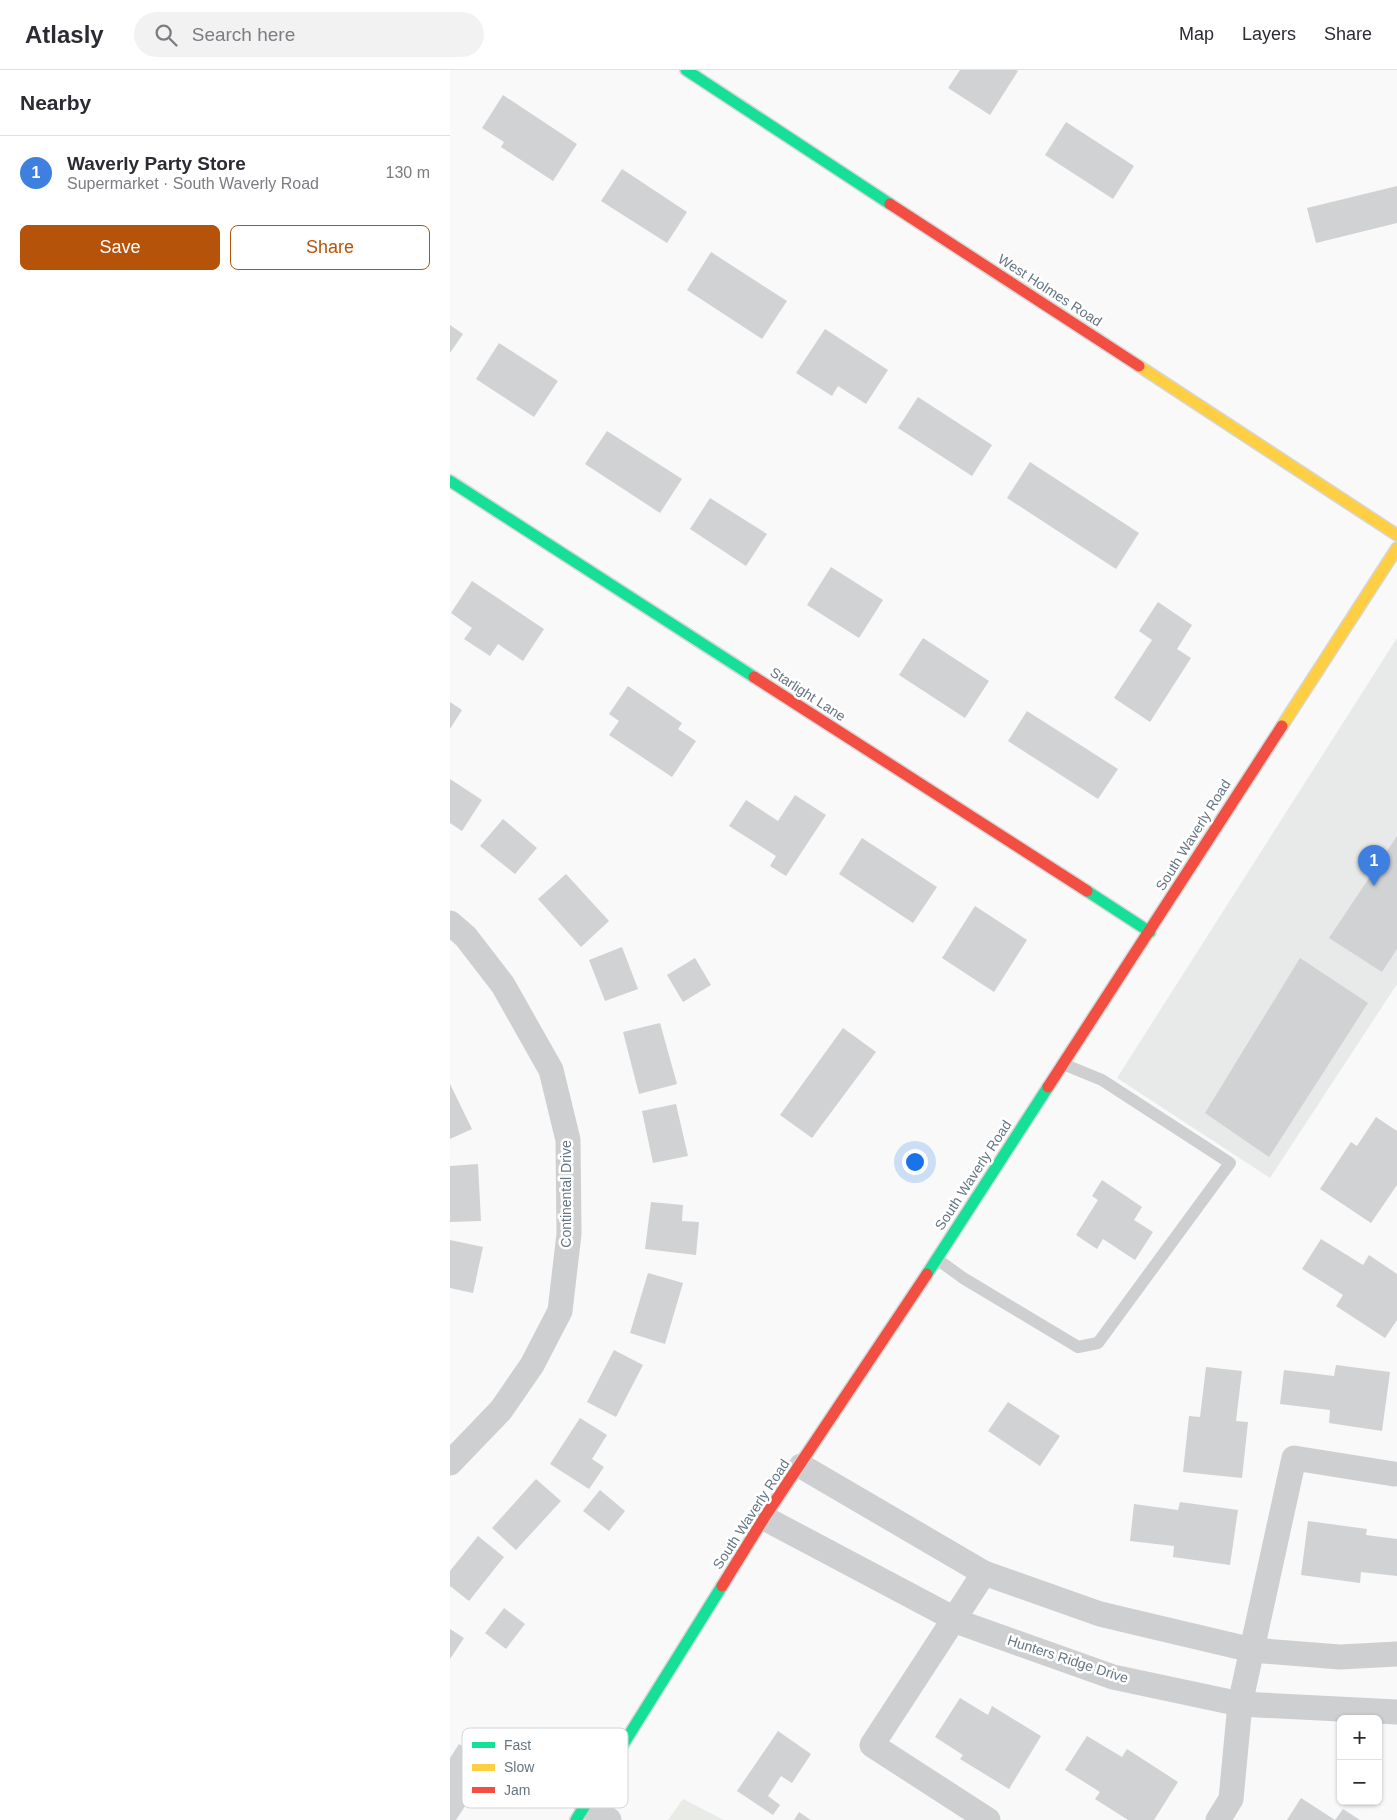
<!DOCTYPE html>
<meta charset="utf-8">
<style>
body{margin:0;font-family:Helvetica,sans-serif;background:#f2f2f3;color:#2b2b33}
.controls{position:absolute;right:15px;bottom:15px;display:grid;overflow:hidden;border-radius:8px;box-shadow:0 1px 4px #0004}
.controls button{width:45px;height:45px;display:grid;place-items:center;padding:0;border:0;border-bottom:1px solid #e1e1e2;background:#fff;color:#2b2b33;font:25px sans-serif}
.you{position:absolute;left:464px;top:1091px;width:18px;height:18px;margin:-12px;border:4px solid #fff;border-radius:50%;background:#1a73e8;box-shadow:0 0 0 8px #1a73e833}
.badge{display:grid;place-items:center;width:32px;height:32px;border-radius:50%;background:#b45309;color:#fff;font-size:16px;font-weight:700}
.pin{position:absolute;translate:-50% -41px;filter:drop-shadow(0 1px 2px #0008)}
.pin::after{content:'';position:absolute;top:26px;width:18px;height:15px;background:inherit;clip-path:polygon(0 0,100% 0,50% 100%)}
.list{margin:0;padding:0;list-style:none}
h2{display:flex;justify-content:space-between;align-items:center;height:65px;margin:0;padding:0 20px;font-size:21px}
h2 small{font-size:16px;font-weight:400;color:#7c7c81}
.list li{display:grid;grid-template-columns:32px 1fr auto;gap:15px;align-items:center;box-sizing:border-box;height:75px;padding:0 20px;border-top:1px solid #e1e1e2}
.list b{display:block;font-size:19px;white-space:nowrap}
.list p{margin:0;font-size:16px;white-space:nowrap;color:#7c7c81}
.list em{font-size:16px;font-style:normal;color:#7c7c81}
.actions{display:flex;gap:10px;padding:15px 20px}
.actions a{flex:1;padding:11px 0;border:1px solid #b45309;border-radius:8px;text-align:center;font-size:18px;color:#b45309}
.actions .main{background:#b45309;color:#fff}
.icon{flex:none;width:28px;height:28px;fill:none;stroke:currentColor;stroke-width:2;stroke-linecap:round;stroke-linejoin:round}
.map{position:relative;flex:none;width:947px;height:1750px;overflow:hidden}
header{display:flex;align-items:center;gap:30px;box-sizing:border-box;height:70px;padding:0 25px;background:#fff;border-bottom:1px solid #e1e1e2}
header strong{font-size:24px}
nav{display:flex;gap:28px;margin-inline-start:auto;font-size:18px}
.search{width:350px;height:45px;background:#f2f2f3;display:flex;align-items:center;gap:12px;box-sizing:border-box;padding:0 18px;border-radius:28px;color:#7c7c81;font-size:19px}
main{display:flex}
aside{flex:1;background:#fff}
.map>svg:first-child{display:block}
.built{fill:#e8e9e9}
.green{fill:#e8ebe6}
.building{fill:#d0d2d3}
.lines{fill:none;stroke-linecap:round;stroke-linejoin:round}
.fast-casing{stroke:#d5d6d7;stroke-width:14}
.slow-casing{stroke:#d5d6d7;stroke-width:14}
.jam-casing{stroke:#d5d6d7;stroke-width:14}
.lane{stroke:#cecfd0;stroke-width:12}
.street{stroke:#cecfd0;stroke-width:25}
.fast{stroke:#16e098;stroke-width:11}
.slow{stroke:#ffcf43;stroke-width:11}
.jam{stroke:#f24e42;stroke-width:11}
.labels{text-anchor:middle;stroke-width:5;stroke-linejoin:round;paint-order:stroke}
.street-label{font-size:14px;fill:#657683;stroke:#fff}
.key{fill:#fff;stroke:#d1d6da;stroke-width:1}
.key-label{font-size:14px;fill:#657683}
</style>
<header>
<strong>Atlasly</strong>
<div class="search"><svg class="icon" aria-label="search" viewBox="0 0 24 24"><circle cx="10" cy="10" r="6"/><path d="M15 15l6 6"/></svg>Search here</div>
<nav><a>Map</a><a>Layers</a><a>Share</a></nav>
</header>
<main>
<aside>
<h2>Nearby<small></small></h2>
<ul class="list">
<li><span class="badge" style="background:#3f7fe0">1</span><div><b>Waverly Party Store</b><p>Supermarket · South Waverly Road</p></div><em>130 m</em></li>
</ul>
<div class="actions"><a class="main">Save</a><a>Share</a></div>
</aside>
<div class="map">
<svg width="947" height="1750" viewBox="0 0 947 1750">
<rect width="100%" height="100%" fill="#f9f9f9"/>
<polygon class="built" points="947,568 947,914 820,1108 667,1008"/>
<polygon class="green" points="233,1729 274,1750 218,1750"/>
<g class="building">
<polygon points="510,0 566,0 568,1 540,45 498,18"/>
<polygon points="53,25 127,74 103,111 51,77 54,72 32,58"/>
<polygon points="616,52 684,96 663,129 595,85"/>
<polygon points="172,99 237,142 217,173 151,131"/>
<polygon points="947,116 947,153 866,173 857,138"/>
<polygon points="261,182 337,231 312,269 237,220"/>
<polygon points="0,255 13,264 0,283"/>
<polygon points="375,259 438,300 416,334 388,316 382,326 346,303"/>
<polygon points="49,273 108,311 84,347 26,309"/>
<polygon points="468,327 542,375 522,406 448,358"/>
<polygon points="157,361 232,409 210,443 135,394"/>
<polygon points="580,392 689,463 666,499 557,428"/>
<polygon points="260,428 317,464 296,496 240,459"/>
<polygon points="381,497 433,530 409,568 357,535"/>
<polygon points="22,511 94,559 73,591 48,574 40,586 14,569 22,558 1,543"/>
<polygon points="708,532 742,555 727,579 741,588 700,652 664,628 702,570 689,561"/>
<polygon points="473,568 539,611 515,648 449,605"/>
<polygon points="178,616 232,653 228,659 246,671 222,707 159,665 169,651 159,644"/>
<polygon points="0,632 12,640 0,659"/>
<polygon points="577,641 668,699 648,729 558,671"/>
<polygon points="0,709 32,730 12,761 0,753"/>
<polygon points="345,725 376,745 336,806 320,796 326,786 279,756 296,730 328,751"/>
<polygon points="53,749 87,778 65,804 30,776"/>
<polygon points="947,766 947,879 932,902 879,868"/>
<polygon points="412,768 487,817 463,853 389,804"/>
<polygon points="116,804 159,851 131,877 88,829"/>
<polygon points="525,836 577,870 544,922 492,888"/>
<polygon points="172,877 188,919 155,931 139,890"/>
<polygon points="245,888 261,915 233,932 217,905"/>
<polygon points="850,888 918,933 819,1087 755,1043"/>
<polygon points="210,953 227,1014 189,1024 173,962"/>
<polygon points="393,958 426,982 362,1068 330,1045"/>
<polygon points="0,1014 22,1059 0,1069"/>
<polygon points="226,1034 238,1086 203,1093 192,1041"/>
<polygon points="926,1047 947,1061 947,1115 921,1153 870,1119 901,1072 907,1076"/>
<polygon points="28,1094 31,1151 0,1152 0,1096"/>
<polygon points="652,1110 692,1137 684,1150 703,1162 685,1190 653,1169 647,1179 626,1165 648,1130 642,1126"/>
<polygon points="201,1132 233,1135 232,1151 249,1152 246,1185 195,1179"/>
<polygon points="871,1169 913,1195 919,1185 947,1204 947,1250 935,1268 886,1236 893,1225 852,1199"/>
<polygon points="0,1170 33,1177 23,1223 0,1218"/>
<polygon points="198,1203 233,1213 215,1274 180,1263"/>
<polygon points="164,1280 193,1295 166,1347 137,1332"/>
<polygon points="886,1295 940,1302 932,1361 879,1353 880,1340 830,1334 834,1300 884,1306"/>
<polygon points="756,1297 792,1301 786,1351 798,1352 792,1408 733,1402 739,1346 750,1347"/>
<polygon points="558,1332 610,1366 590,1396 538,1361"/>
<polygon points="130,1348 157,1365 142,1389 154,1397 139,1419 100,1394"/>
<polygon points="86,1409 111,1431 66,1480 42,1458"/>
<polygon points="150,1420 175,1441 159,1461 133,1441"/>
<polygon points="730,1432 788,1440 780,1495 723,1487 724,1476 680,1471 684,1434 728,1440"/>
<polygon points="858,1451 917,1459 916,1465 947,1469 947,1506 911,1502 910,1513 851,1505"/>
<polygon points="28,1466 54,1487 19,1531 0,1516 0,1501"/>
<polygon points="54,1538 75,1554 56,1579 35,1563"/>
<polygon points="0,1559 14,1568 0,1589"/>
<polygon points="510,1628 538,1645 542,1636 591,1666 559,1719 510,1689 513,1685 485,1667"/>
<polygon points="328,1661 361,1684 342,1713 331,1706 318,1726 330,1735 323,1745 287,1721"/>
<polygon points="637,1666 672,1687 677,1679 728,1712 704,1750 678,1750 645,1729 650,1722 615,1700"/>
<polygon points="9,1674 25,1685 19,1693 36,1704 6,1750 0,1750 0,1688"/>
<polygon points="851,1728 885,1750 837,1750"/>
<polygon points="893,1739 910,1750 885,1750"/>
<polygon points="349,1742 361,1750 344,1750"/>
</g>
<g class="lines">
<defs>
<g id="fast">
<polyline points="236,0 440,134"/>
<polyline points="0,411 304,607"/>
<polyline points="637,821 700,862"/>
<polyline points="477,1204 598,1017"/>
<polyline points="126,1750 272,1516"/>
</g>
<g id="slow">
<polyline points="689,296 947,465"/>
<polyline points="832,656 947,478"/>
</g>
<g id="jam">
<polyline points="440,134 689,296"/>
<polyline points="304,607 637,821"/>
<polyline points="598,1017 832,656"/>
<polyline points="272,1516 314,1448 477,1204"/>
</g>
</defs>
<use href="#fast" class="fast-casing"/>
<use href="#slow" class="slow-casing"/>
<use href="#jam" class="jam-casing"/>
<polyline class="lane" points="487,1189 513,1208 628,1277 648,1273 780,1093 652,1010 613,994"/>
<g class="street">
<polyline points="0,853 16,867 53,915 101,1000 118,1070 119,1164 110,1241 82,1295 51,1340 0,1393"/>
<polyline points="351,1396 534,1503 650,1544 802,1580 890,1587 947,1584"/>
<polyline points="314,1448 514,1554 663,1607 790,1634 947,1642"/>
<polyline points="534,1503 422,1675 538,1750"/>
<polyline points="136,1735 159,1750"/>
<polyline points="768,1750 781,1729 790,1634 844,1388 944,1404"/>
</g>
<use href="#fast" class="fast"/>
<use href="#slow" class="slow"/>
<use href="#jam" class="jam"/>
</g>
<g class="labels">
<g class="street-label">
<text transform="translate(600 220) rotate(33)" y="5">West Holmes Road</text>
<text transform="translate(358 624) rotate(33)" y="5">Starlight Lane</text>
<text transform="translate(743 765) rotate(-58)" y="5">South Waverly Road</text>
<text transform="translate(523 1105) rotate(-57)" y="5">South Waverly Road</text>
<text transform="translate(116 1124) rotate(-90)" y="5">Continental Drive</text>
<text transform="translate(301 1444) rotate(-57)" y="5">South Waverly Road</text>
<text transform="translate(618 1589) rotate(18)" y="5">Hunters Ridge Drive</text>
</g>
</g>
<rect x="12" y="1658" width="166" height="80" rx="8" class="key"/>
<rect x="22" y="1672" width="23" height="6" fill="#16e098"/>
<rect x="22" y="1694" width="23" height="7" fill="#ffcf43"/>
<rect x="22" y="1717" width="23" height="6" fill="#f24e42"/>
<g class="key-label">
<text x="54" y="1680">Fast</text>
<text x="54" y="1702">Slow</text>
<text x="54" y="1725">Jam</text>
</g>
</svg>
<div class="controls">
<button>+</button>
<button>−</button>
</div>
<div class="you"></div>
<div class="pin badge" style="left:924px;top:816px;background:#3f7fe0">1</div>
</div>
</main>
